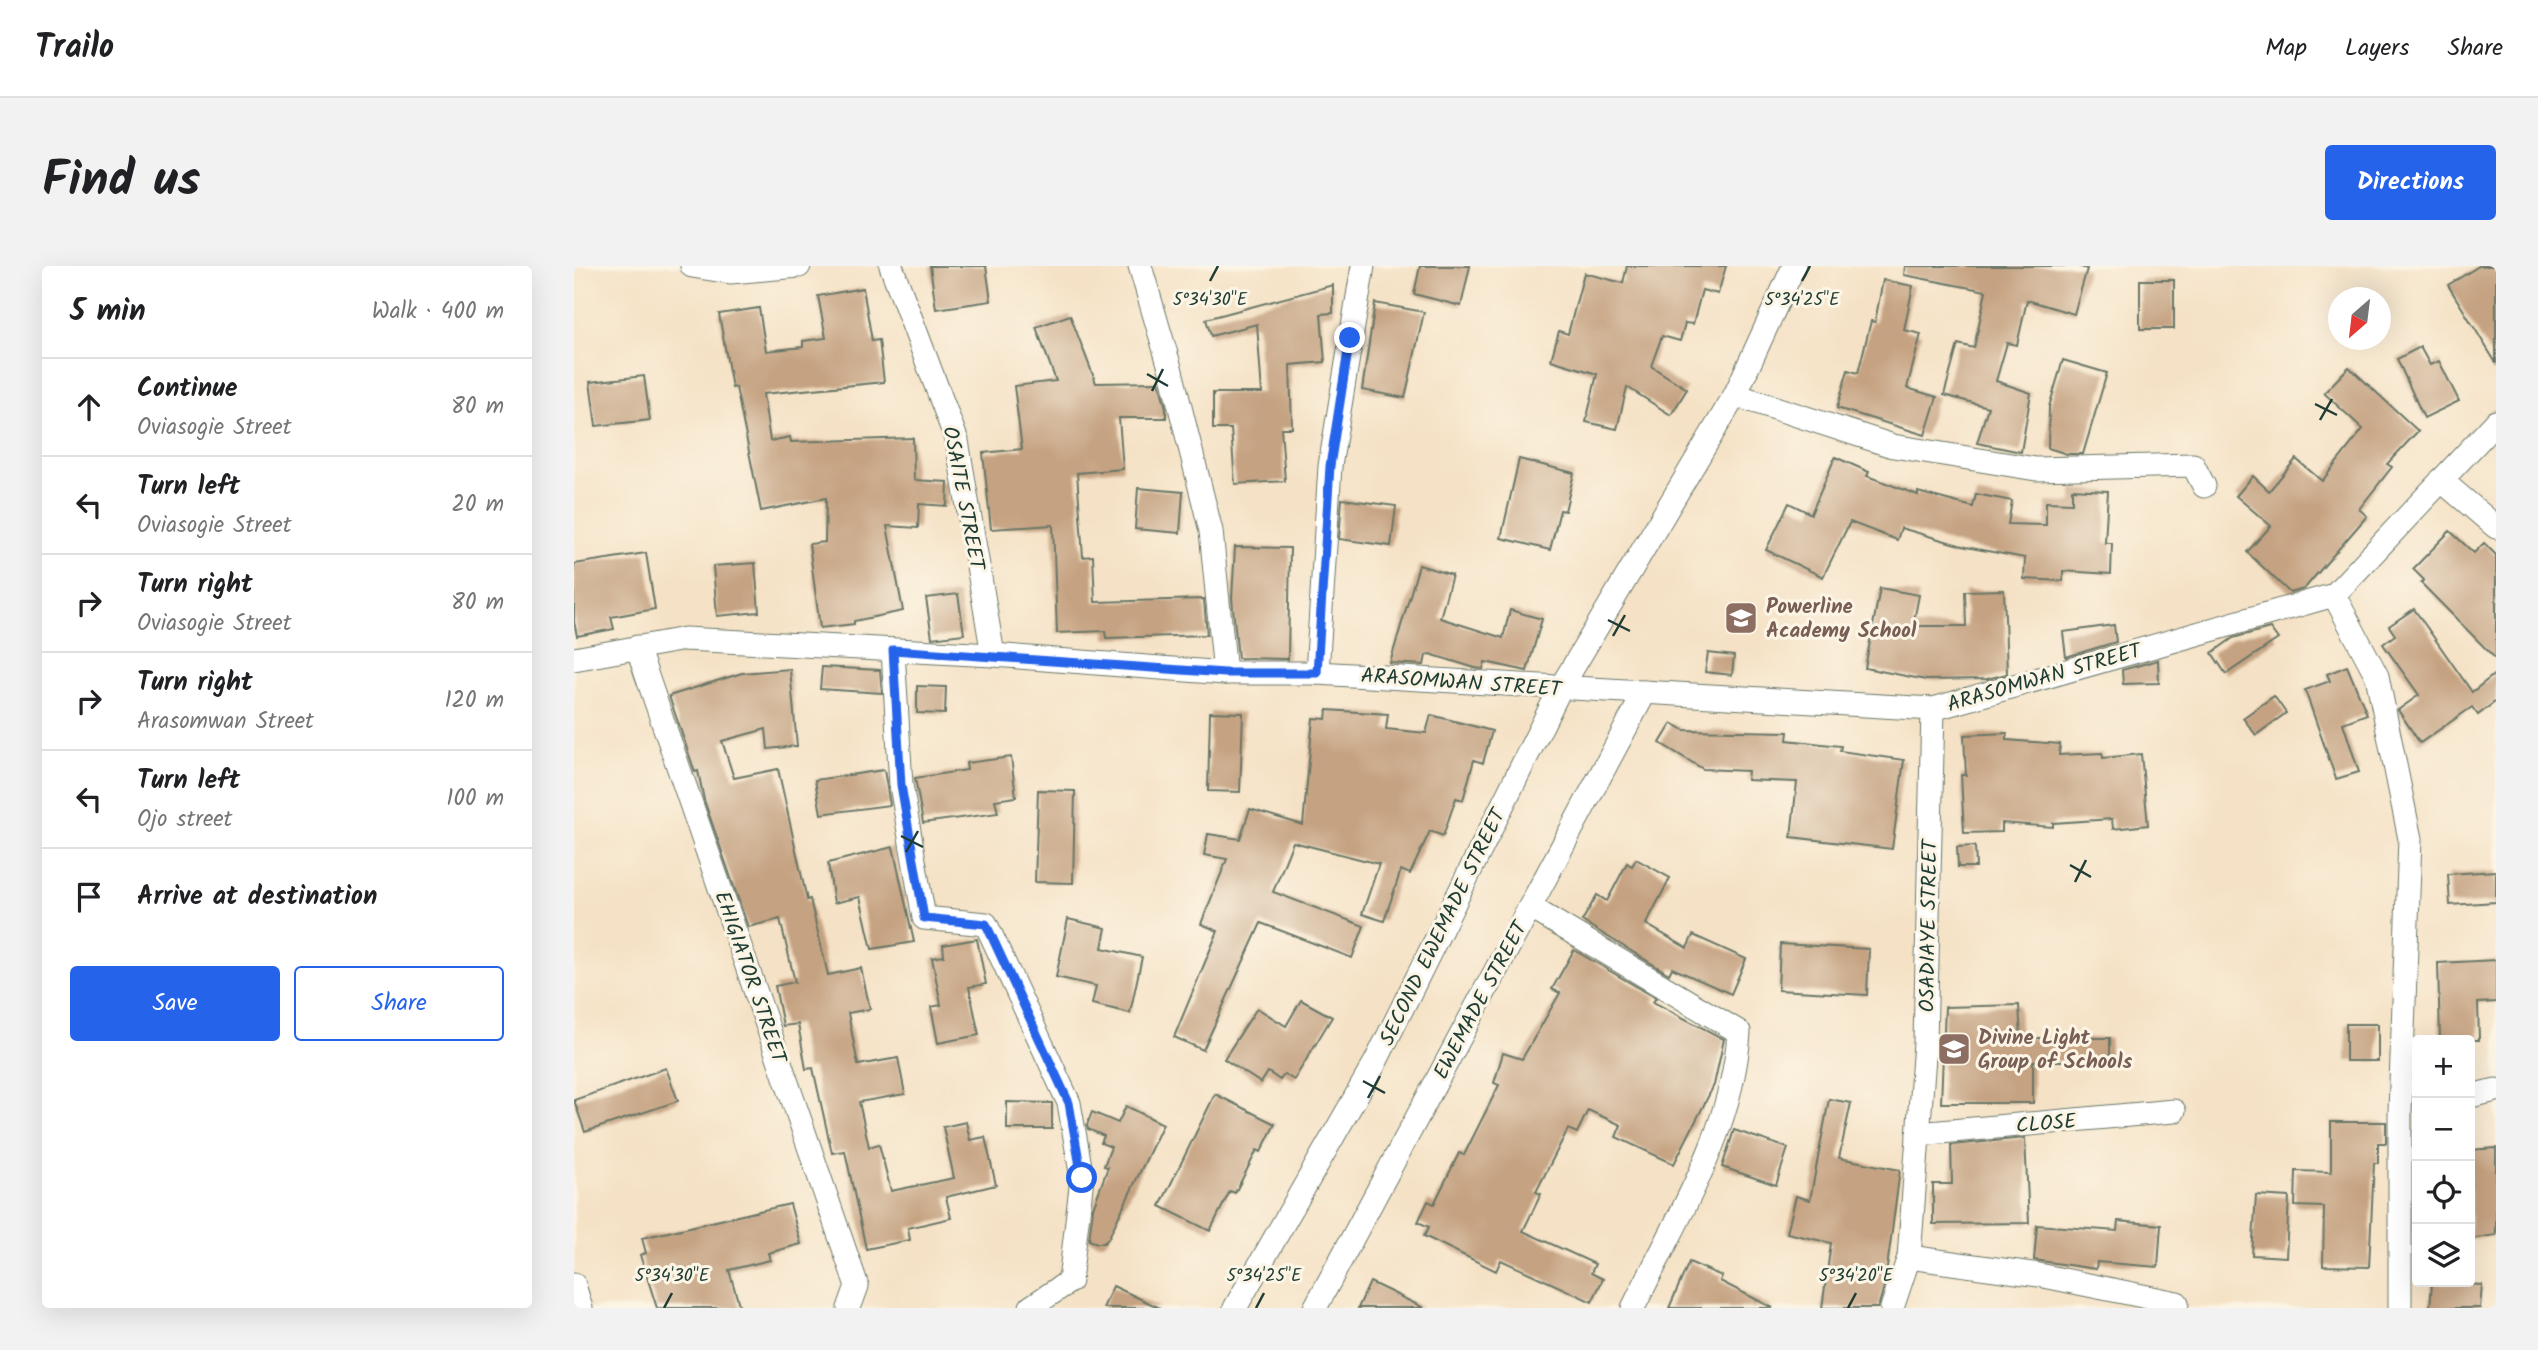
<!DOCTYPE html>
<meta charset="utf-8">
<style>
body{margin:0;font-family:Kalam,sans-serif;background:#f2f2f2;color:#202124}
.controls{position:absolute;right:21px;bottom:21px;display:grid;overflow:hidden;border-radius:7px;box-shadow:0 7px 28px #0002}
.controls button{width:63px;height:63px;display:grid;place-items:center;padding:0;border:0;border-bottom:2px solid #e0e0e0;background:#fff;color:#202124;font:35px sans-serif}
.compass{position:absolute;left:1754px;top:21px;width:63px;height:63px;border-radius:50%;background:#fff;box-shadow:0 7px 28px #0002;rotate:208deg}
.stop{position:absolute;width:21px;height:21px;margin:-16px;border:5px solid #2563eb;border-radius:50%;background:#fff}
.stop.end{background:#2563eb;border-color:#fff;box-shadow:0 2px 7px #0008}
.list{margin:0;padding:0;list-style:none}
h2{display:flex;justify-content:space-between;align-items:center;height:91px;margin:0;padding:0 28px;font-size:30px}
h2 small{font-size:23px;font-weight:400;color:#757577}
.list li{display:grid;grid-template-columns:46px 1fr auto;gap:21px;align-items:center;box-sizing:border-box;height:98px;padding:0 28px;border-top:2px solid #e0e0e0}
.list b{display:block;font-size:26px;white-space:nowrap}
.list p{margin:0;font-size:23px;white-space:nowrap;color:#757577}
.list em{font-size:23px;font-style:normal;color:#757577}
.actions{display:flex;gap:14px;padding:21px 28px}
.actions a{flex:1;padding:16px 0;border:2px solid #2563eb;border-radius:7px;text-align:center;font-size:24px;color:#2563eb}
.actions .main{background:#2563eb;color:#fff}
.icon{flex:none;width:38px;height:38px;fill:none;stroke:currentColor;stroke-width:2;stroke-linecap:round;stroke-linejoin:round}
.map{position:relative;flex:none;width:1922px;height:1042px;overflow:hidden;border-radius:7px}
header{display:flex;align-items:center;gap:42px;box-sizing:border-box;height:98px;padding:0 35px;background:#fff;border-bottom:2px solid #e0e0e0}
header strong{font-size:33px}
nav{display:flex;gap:38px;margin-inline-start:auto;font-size:24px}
.intro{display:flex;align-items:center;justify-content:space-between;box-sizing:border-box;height:168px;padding:0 42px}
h1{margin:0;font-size:49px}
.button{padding:18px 32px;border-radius:7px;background:#2563eb;color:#fff;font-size:24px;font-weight:700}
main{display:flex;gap:42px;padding:0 42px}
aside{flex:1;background:#fff;border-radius:7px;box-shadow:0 7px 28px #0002}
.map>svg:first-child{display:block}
.building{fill:#c5a281}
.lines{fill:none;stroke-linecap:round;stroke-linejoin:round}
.minor-casing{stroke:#6a7767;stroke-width:25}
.minor{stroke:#fff;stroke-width:23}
.route{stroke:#2563eb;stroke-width:9}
.ticks{fill:none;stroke:#1f3d34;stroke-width:2.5}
.labels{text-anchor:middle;stroke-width:6;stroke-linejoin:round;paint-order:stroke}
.street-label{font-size:21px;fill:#1f3d34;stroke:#fcf5e5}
.education-label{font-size:21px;font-weight:bold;fill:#785e54;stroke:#fcf5e5;text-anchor:start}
.ticks-label{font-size:18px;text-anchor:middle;fill:#1f3d34;stroke:#fcf5e5;stroke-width:6;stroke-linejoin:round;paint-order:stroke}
</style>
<header>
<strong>Trailo</strong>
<nav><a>Map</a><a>Layers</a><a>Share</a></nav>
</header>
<div class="intro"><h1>Find us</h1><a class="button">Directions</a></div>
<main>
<aside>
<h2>5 min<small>Walk · 400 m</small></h2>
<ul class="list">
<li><svg class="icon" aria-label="ahead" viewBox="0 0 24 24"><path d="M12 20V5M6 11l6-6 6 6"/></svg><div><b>Continue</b><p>Oviasogie Street</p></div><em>80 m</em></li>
<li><svg class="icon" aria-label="left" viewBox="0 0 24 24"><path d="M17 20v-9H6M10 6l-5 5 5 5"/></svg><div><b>Turn left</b><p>Oviasogie Street</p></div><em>20 m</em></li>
<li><svg class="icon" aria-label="right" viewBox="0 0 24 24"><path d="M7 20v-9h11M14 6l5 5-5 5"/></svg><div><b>Turn right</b><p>Oviasogie Street</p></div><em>80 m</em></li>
<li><svg class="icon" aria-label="right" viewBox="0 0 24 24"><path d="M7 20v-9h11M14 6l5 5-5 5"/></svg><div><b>Turn right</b><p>Arasomwan Street</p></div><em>120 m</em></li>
<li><svg class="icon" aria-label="left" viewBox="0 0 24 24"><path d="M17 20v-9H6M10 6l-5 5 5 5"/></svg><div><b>Turn left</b><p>Ojo street</p></div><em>100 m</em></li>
<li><svg class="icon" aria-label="arrive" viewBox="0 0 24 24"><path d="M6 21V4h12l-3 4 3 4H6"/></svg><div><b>Arrive at destination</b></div></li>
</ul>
<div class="actions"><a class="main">Save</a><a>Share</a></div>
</aside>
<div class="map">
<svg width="1922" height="1042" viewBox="0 0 1922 1042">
<rect width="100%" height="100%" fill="#fcf5e5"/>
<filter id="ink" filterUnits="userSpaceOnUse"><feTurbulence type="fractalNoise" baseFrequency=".0143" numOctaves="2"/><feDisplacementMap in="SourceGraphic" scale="14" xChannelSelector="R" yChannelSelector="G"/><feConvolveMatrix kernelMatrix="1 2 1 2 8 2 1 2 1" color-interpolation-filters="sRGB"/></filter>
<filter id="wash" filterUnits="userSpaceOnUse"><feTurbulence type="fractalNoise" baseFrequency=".00686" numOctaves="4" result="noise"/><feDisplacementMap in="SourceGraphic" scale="28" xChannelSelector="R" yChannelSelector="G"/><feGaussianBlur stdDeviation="1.57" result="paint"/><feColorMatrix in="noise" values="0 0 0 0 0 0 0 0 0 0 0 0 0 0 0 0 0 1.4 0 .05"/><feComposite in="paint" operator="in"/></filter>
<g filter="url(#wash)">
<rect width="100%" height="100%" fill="#f5e2c6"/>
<g id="blocks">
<g class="building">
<polygon points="356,0 412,0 417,35 362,43"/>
<polygon points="846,0 896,0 887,40 840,28"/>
<polygon points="1053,0 1152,0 1144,28 1128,24 1119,58 1111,57 1106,75 1088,70 1077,100 1113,123 1097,149 1053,121 1043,163 1012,156 1023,108 977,94 985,65 994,68 1010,7 1049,17"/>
<polygon points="1331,0 1504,0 1513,3 1500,48 1453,34 1443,79 1433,77 1422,115 1457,127 1447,186 1403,177 1414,141 1370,129 1384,78 1400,82 1412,25 1330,9"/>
<polygon points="1905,0 1922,0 1922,97 1874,19"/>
<polygon points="1309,14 1339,20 1330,64 1347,68 1333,122 1363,131 1351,169 1263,142 1274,104 1284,107 1297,55 1301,56"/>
<rect x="1566" y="14" width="34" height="49"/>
<polygon points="759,19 759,47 747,48 751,96 716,99 718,162 707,162 711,215 661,218 657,163 639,163 639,127 688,127 683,58 637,70 632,53"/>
<polygon points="289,22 298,75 305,74 310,116 189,128 196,175 216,171 217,176 339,172 340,214 374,216 373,240 345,238 344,262 313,260 329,345 280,355 280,358 246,362 235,278 251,276 252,232 187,245 162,121 158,122 145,48 185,42 192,85 229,81 229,75 252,72 244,30"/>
<polygon points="801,37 850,46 831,132 788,124"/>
<polygon points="496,49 522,117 585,116 592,142 592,152 545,152 549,203 503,207 509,291 519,290 521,336 630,333 633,369 532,372 531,365 483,367 479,259 417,263 409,187 448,183 440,120 482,115 462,61"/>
<polygon points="1846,81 1856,99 1865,95 1885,135 1850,152 1823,93"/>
<polygon points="1489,94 1533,107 1509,188 1493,188 1474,182 1475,141"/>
<polygon points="1775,101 1844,165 1813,198 1818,201 1785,243 1793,250 1730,323 1716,327 1673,286 1697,260 1662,230 1679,210 1695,225 1722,193 1748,215 1789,163 1750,127"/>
<polygon points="70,110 76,154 22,160 16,116"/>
<polygon points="1261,191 1295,206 1293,210 1344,229 1344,226 1399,241 1402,228 1438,235 1434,258 1472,259 1472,236 1498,237 1498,223 1534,225 1531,277 1538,277 1537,308 1489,305 1489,315 1450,313 1451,292 1392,281 1327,262 1323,274 1276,256 1249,311 1192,284 1215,237 1237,248"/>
<polygon points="945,193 1000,207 991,245 986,244 976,284 927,272"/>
<polygon points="564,222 609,226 606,267 561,263"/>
<polygon points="768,233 822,240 817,280 765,273"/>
<polygon points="1876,265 1900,287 1910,277 1922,289 1922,393 1847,317 1850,314 1839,303"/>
<polygon points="661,281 716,282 714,393 664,392 658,332"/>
<polygon points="72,287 81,343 37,351 40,363 3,370 0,356 0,298"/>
<polygon points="181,297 185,346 143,350 139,300"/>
<polygon points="845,299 878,309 866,352 929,372 936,344 968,353 953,405 911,396 909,403 901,402 856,388 852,389 850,399 816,397"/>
<polygon points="1306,322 1345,329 1339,360 1392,360 1391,325 1430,324 1433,408 1413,413 1352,414 1291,402"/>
<polygon points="384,328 390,368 358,372 352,332"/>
<polygon points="1840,343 1898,426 1922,407 1922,435 1904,449 1898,441 1846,477 1824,444 1845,429 1809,378 1821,369 1815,360"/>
<polygon points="1540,359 1542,376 1492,391 1489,366"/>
<polygon points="1696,362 1704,373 1652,408 1638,387 1659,372"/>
<polygon points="1134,387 1160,390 1158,409 1131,406"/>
<polygon points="1584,394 1585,417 1549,418 1548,404"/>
<polygon points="1773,400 1793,448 1769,457 1785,506 1762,513 1731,424 1756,415 1753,408"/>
<polygon points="248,401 306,404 308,427 246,423"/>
<polygon points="216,403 223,480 194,483 192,463 148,475 160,512 204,503 233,634 236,633 254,709 287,702 296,743 274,747 284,799 324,792 331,828 285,836 295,881 305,878 317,925 380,912 369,861 392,856 396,874 411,871 422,919 372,931 377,952 334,962 336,974 292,983 271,885 258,887 239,802 232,803 224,758 209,760 201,720 221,716 206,653 174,661 130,534 124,505 121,506 95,430 168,407"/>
<polygon points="343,420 372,421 371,448 343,447"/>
<polygon points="1700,430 1712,447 1682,469 1669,452"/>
<polygon points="753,444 814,448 812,463 852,467 857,449 918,465 909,497 900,494 889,534 882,532 869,570 856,565 836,608 827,604 810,655 788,648 805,598 719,576 699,626 790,660 778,692 687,657 629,784 600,771 644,665 627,658 653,593 630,589 634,568 666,573 676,543 729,559 739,452 752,453"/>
<polygon points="636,446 669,447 666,526 634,525"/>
<polygon points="1098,457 1110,464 1214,466 1213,474 1267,480 1266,485 1330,494 1318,583 1217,571 1223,516 1173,514 1174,505 1129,503 1086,477"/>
<polygon points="1433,467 1433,474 1486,478 1485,489 1528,487 1529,492 1567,488 1574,559 1539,563 1538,553 1479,557 1479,561 1428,557 1428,566 1390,567 1387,509 1392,509 1390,469"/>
<polygon points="437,491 442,531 421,534 424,547 349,557 341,512 393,504 392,497"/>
<polygon points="310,504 316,539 247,548 241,514"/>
<polygon points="464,524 501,525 499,617 461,616"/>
<polygon points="1401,580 1402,601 1384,601 1383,581"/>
<polygon points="319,581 340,676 298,683 286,631 260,637 254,597"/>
<polygon points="1062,593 1096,612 1072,658 1113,682 1119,669 1172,693 1157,728 1098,702 1095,708 1008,655 1023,629 1033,635 1053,597 1058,600"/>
<polygon points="1922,605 1922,636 1876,639 1874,608"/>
<polygon points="494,653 532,662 528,682 568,691 556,747 518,738 522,720 482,711"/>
<polygon points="403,673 412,718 395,721 405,769 364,777 357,741 367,739 358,692 370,690 369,679"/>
<polygon points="1206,678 1295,683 1293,729 1204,724"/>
<polygon points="1000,684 1082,732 1079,736 1150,773 1140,819 1100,898 1042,871 1047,859 1014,844 1003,867 994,863 962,926 967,928 949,965 1021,998 1017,1007 1029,1013 1018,1036 927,994 922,1005 850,970 855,961 844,956 854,935 860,938 885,887 890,889 925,819 920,817 929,787 948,793 986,727 978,723"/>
<polygon points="1922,694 1922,736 1904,737 1905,774 1866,774 1864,697"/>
<polygon points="727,734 758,751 720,814 710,808 706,814 694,806 687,817 650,793 683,742 712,760"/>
<polygon points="1445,739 1447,772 1536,772 1536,795 1459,795 1459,837 1367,837 1371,741"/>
<rect x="1772" y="758" width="32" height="37"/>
<polygon points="92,802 104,835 11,866 0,834"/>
<polygon points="641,828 701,858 687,886 683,884 661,927 656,925 636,965 586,940"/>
<polygon points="1255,833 1277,837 1265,892 1326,904 1311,1017 1304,1042 1248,1042 1257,977 1213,967 1222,930 1236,934"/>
<polygon points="433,836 478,837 478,863 433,863"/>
<polygon points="552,840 589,858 534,973 530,977 523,977 515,974 519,942 534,901 530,900 537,881 527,877 530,870 514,863 513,859 518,846 544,857"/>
<polygon points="1757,856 1812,856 1812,877 1804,877 1804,897 1800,897 1795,1001 1749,1000 1750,941 1721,940 1722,905 1757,906"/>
<polygon points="1160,864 1214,882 1202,919 1148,901"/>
<polygon points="1451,872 1455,957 1359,958 1359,918 1378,918 1377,879"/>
<polygon points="1922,882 1922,969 1896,973 1896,884"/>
<polygon points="1682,929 1715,931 1712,991 1678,989"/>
<polygon points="216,938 227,978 194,987 196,994 155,1004 166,1042 83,1042 66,989 72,987 68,972"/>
<polygon points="1544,955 1587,959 1584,1001 1523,996 1522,1003 1460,994 1463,959 1543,965"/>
<polygon points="1115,996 1148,1010 1146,1015 1199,1042 1095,1042"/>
<polygon points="796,1016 850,1042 784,1042"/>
<polygon points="1858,1016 1908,1019 1906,1042 1856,1042"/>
<polygon points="539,1020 586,1042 529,1042"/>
</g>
</g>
</g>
<g filter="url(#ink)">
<use href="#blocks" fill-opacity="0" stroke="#6a7767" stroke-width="2"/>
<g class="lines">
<defs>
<g id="minor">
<polyline points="118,0 156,6 225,0"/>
<polyline points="317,0 383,175 419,389"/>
<polyline points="566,0 597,105 637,265 651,407"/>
<polyline points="1161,129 1319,180 1462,203 1619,199 1630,220"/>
<polyline points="1867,214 1922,261"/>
<polyline points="1760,329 1803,410 1836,573 1826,846 1826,1042"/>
<polyline points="1760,329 1922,156"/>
<polyline points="63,381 283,1020 275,1042"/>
<polyline points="319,384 327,519 350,652 412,658 495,837 508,912 496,1015 457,1041"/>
<polyline points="0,393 111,373 419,389 651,407 743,407 1359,443 1760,329"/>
<polyline points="743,407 756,200 789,0"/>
<path d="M956 641 1165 766C1159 865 1102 954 1059 1042"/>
<polyline points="1896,830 1922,824"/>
<polyline points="1344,868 1600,845"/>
<polyline points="1335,991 1465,1009 1603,1037"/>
<polyline points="0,1019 7,1042"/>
<polyline points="661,1042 801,797 986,423 1161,129 1220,0"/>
<polyline points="741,1042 1071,426"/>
<polyline points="1318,1042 1335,991 1351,777 1359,443"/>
</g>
</defs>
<use href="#minor" class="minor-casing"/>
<use href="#minor" class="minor"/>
</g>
</g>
<g class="lines" filter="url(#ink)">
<polyline class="route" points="508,912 495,837 412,658 350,652 327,519 319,384 651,407 743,407 756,200 776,72"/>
</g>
<path class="ticks" d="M636 15 644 0M1228 15 1236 0M573 108 594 120M578 125 589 103M1741 138 1763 149M1746 154 1758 133M1034 354 1056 365M1039 370 1051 349M327 570 349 581M332 586 344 565M1496 599 1517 611M1501 616 1512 594M789 815 811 827M794 832 806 810M90 1042 98 1027M682 1042 690 1027M1274 1042 1282 1027"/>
<defs>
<symbol id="school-square" viewBox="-11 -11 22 22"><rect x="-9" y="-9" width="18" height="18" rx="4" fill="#8d6e63" stroke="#fcf5e5"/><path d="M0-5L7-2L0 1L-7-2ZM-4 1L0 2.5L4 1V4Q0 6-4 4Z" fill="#fff"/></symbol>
</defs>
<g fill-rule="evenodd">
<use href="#school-square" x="1148" y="333" width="38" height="38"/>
<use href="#school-square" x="1361" y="764" width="38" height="38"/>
</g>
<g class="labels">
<g class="street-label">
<text transform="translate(390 232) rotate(79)" y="7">OSAITE STREET</text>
<text transform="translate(1470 411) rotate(-16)" y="7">ARASOMWAN STREET</text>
<text transform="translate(887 416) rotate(4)" y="7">ARASOMWAN STREET</text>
<text transform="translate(1354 660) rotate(-89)" y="7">OSADIAYE STREET</text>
<text transform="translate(868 661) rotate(-64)" y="7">SECOND EWEMADE STREET</text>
<text transform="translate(177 711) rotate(71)" y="7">EHIGIATOR STREET</text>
<text transform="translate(906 734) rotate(-62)" y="7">EWEMADE STREET</text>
<text transform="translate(1472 857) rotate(-5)" y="7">CLOSE</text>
</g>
<g class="education-label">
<text x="1192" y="347">Powerline<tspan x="1192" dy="24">Academy School</tspan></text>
<text x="1404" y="778">Divine Light<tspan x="1404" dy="24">Group of Schools</tspan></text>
</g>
</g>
<g class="ticks-label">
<text x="636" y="39">5°34'30"E</text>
<text x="1228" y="39">5°34'25"E</text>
<text x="98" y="1015">5°34'30"E</text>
<text x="690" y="1015">5°34'25"E</text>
<text x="1282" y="1015">5°34'20"E</text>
</g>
</svg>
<div class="controls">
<button>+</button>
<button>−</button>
<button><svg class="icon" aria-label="locate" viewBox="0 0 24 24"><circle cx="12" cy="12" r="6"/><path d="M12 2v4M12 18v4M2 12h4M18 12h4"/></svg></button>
<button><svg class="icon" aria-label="layers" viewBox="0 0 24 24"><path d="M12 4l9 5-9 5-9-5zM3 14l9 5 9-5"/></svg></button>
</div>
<svg class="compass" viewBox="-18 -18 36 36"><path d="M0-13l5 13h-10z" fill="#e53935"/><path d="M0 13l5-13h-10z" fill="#757577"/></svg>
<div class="stop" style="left:508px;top:912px"></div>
<div class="stop end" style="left:776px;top:72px"></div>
</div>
</main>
